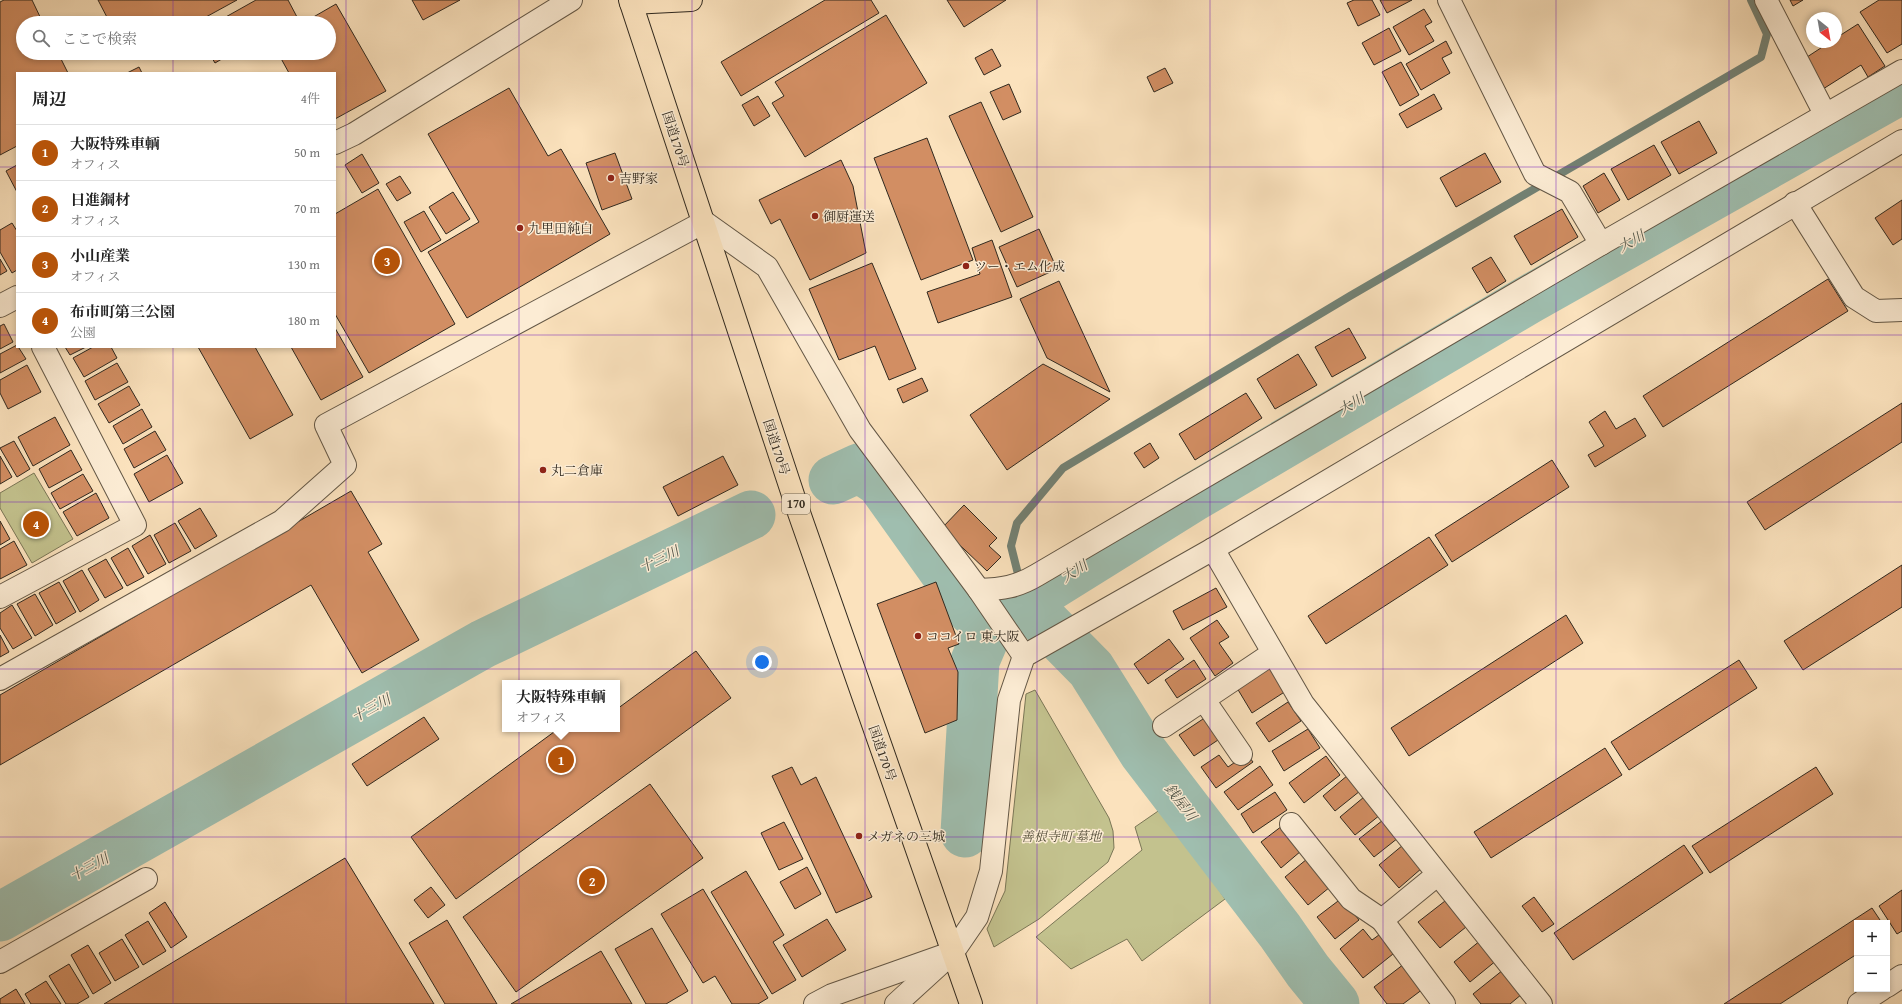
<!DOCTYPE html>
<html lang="ja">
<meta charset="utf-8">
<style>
body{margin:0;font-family:"Gentium Book Plus","Noto Serif JP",serif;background:#f6f6f6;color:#222}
.controls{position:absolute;right:12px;bottom:12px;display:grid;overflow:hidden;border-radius:0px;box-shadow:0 2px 6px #0003}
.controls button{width:36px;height:36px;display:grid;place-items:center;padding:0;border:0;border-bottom:1px solid #e0e0e0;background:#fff;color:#222;font:20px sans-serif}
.compass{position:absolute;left:1806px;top:12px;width:36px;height:36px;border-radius:50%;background:#fff;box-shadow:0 2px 6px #0003;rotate:149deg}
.you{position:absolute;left:762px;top:662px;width:14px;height:14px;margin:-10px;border:3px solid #fff;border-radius:50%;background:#1a73e8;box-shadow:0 0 0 6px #1a73e833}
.badge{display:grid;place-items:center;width:26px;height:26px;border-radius:50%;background:#b45309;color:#fff;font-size:13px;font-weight:700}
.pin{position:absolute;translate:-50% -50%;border:2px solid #fff;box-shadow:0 1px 4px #0006}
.popup{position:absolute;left:502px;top:680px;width:118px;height:52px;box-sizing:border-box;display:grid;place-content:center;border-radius:0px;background:#fff;filter:drop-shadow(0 1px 3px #0005);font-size:13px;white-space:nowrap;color:#767676}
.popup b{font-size:15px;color:#222}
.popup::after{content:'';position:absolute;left:50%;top:100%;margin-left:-8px;border:8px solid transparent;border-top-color:#fff}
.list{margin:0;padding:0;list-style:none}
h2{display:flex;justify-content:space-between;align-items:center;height:52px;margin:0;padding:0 16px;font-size:17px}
h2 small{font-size:13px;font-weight:400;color:#767676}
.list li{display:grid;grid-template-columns:26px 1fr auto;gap:12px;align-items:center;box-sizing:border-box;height:56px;padding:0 16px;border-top:1px solid #e0e0e0}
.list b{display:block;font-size:15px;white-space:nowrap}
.list p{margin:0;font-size:13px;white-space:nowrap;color:#767676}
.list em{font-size:13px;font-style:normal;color:#767676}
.icon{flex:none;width:22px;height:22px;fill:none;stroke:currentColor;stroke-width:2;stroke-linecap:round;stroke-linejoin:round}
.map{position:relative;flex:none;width:1902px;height:1004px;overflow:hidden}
.search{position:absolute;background:#fff;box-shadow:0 2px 6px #0003;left:16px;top:16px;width:320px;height:44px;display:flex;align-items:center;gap:10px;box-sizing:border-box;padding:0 14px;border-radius:22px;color:#767676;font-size:15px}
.panel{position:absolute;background:#fff;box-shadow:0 2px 6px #0003;left:16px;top:72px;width:320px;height:276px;border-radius:0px}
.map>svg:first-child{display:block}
.green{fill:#c3c28e;stroke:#7a7656}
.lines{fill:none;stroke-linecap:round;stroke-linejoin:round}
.stream{stroke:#738275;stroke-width:8}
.river{stroke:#9fbeaf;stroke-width:49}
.building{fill:#d28e63;stroke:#30291f}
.minor-casing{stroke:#635746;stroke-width:24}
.major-casing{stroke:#30291f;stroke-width:24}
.highway-casing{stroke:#30291f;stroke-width:24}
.minor{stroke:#fcecd4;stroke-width:22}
.major{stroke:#fbe2bd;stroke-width:22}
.highway{stroke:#fbe2bd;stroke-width:22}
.grid{fill:none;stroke:#7b2cbf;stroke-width:1;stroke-opacity:0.55}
.poi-dot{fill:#8f2418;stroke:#fcecd4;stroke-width:1.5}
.labels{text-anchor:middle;stroke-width:3;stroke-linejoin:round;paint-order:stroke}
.shield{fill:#fcecd4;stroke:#6d6455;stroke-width:1}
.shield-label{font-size:12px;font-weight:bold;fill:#30291f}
.street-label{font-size:13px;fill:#30291f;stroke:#fcecd4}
.poi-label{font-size:13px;fill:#30291f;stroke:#fcecd4;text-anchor:start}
.park-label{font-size:13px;font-style:italic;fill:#554f3b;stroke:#fcecd4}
.water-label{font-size:14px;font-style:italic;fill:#51564a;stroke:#fcecd4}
</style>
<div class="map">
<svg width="1902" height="1004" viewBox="0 0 1902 1004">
<rect width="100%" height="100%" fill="#fbe2bd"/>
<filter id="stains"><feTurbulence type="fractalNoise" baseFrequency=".005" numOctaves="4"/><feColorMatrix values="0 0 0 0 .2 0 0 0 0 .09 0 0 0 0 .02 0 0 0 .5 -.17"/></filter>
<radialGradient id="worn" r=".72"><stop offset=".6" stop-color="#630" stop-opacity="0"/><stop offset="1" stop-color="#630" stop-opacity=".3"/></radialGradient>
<g class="green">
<polygon points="34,473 73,539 32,563 0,508 0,493"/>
<polygon points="1035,690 1109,818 1113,831 1114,848 1108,862 1039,919 994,947 987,929 1005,891 1026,694"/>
<polygon points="1164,807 1225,899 1142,961 1127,939 1071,969 1036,937 1142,850 1135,827"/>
</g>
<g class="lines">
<polyline class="stream" points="1025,602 1011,546 1017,523 1063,468 1350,296 1761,57 1767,34 1751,0"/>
<g class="river">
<polyline points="833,480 859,468 880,482 972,611 1008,614"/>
<polyline points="1025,602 1091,669 1143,752 1280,931 1308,971 1335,1004"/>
<polyline points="965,833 975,661 989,628 1025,602 1192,498 1528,300 1902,89"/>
<polyline points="0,917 483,644 751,515"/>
</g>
</g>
<g class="building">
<polygon points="4,0 32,0 43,23 23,23 23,53 58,53 68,73 17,73 17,146 0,155 0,2"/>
<polygon points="98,0 237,0 195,23 110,23"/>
<polygon points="256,0 288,0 297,17 286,23 215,23"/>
<polygon points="412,0 460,0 423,20"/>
<polygon points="825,0 871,0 879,13 741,96 721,62"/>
<polygon points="947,0 1006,0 964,27"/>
<polygon points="1354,0 1372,0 1380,15 1358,26 1347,3"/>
<polygon points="1380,0 1412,0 1387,13"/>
<polygon points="1790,0 1803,0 1793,6"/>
<polygon points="1879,0 1902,0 1902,44 1887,53 1860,12"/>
<polygon points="336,4 386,91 335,119 335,73 289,73 278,53 329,53 329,23 303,23"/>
<polygon points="1424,9 1432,22 1425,26 1434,41 1409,55 1393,27"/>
<polygon points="886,15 927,83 805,157 772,103 784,96 775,82"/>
<polygon points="1858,24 1885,66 1868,77 1861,65 1823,89 1804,59 1830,42 1836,42 1836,38"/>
<polygon points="1389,28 1401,51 1374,65 1362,43"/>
<polygon points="1446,41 1452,53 1442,58 1450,73 1421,90 1406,64"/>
<polygon points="992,49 1001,66 984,75 975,58"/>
<polygon points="126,53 139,53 129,59"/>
<polygon points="209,53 232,53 215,63"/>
<polygon points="1401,62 1419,95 1400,106 1382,72"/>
<polygon points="139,67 142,73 127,73"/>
<polygon points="1165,68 1173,83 1154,92 1147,77"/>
<polygon points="1009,84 1021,112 1003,120 990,92"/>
<polygon points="509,88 548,156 561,149 610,234 467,318 428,252 479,222 428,134"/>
<polygon points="1434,94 1442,109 1407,128 1399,114"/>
<polygon points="758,96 770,116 754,126 742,105"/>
<polygon points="981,102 1033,217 1001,232 949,116"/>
<polygon points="1699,121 1717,153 1679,174 1661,142"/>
<polygon points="927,138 973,260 921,280 874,158"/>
<polygon points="1654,145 1671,175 1628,200 1611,169"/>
<polygon points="615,153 632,199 602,210 586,163"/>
<polygon points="1485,153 1501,182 1456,207 1440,178"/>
<polygon points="362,154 379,183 362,193 345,165"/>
<polygon points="841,160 853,186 866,253 810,280 780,219 771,224 759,200"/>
<polygon points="17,165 17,192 6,171"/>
<polygon points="1604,173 1620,200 1598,213 1583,186"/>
<polygon points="400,176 411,193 397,201 386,184"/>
<polygon points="378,189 455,324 369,373 335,314 335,214"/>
<polygon points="453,192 470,219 446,234 429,207"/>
<polygon points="1902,200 1902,239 1893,245 1875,218"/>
<polygon points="1562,209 1578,237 1531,265 1514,236"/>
<polygon points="424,211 441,240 421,252 404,222"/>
<polygon points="12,223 17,231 17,270 12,273 0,252 0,230"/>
<polygon points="1039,229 1057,269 1017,287 999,247"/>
<polygon points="992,240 1012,297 938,323 927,292 980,274 972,248"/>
<polygon points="1491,257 1506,281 1487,293 1472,268"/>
<polygon points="0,259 7,271 0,275"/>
<polygon points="872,263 916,369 889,380 875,346 839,360 809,289"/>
<polygon points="1828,279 1848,311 1663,427 1643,396"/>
<polygon points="1059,281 1110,392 1047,358 1020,299"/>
<polygon points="4,324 13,342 0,349 0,326"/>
<polygon points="335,328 363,377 321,400 291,347 335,347"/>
<polygon points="1349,328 1366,358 1332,377 1315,347"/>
<polygon points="17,345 26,359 0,373 0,354"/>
<polygon points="65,347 86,347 70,355"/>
<polygon points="93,347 111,347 117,358 84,377 73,358"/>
<polygon points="198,347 255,347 293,415 250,439"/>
<polygon points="1298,354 1317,385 1275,409 1257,379"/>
<polygon points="117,363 128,382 95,400 85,381"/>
<polygon points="1043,364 1110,399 1007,470 970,415"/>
<polygon points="27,365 41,392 8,409 0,393 0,380"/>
<polygon points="922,378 928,391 903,403 897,389"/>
<polygon points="129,386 140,405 109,423 98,404"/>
<polygon points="1246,393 1262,418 1195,460 1179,434"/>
<polygon points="1902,403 1902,442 1765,530 1747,502"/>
<polygon points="142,409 152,427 123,444 113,426"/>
<polygon points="1605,411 1616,429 1635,418 1646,436 1595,467 1588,455 1604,446 1589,422"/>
<polygon points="55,417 70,445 33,466 18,437"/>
<polygon points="155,431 166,450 134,468 124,449"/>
<polygon points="14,441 30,469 17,477 0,448"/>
<polygon points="1150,443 1159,458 1144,468 1134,453"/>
<polygon points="71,450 82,470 49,488 39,469"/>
<polygon points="167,455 183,483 149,502 134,474"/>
<polygon points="0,456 12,477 0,484"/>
<polygon points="723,456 738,485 678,516 663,487"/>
<polygon points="1552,460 1569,487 1452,562 1435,535"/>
<polygon points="83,474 93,491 60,509 51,493"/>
<polygon points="351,491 382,544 368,552 419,640 362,673 311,585 0,765 0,695"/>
<polygon points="96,493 109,518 77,536 63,512"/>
<polygon points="964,505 997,538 989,546 1001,557 987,571 942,528"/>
<polygon points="200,508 217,536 195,549 178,521"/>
<polygon points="0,521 10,539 0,545"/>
<polygon points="175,523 191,551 169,563 154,535"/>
<polygon points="150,535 166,564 148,574 132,546"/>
<polygon points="1429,537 1448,565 1326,644 1308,616"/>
<polygon points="14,541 27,565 0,579 0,549"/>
<polygon points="128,548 144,577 127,586 111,558"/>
<polygon points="106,559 123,588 105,598 88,569"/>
<polygon points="1902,565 1902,607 1803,670 1784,641"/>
<polygon points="82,570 99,600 80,612 63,581"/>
<polygon points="59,582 76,612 56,624 39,593"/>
<polygon points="936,582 959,644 948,648 958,672 957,720 925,733 877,604"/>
<polygon points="1216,588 1227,607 1183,630 1173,611"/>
<polygon points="35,594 53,625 35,636 17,604"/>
<polygon points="12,605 32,638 13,649 0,628 0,613"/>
<polygon points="1566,615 1583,643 1409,756 1391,728"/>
<polygon points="1217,620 1229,637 1219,643 1233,663 1215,676 1190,638"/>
<polygon points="0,635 9,652 0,657"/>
<polygon points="1169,639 1184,659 1148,684 1134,664"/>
<polygon points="696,651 731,698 456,899 411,837 558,729 617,729 617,709"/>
<polygon points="1194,660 1206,679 1177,698 1165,680"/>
<polygon points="1739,660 1757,688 1629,770 1611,742"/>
<polygon points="1272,667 1286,691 1252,713 1237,688"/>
<polygon points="1288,702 1301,721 1269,742 1256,723"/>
<polygon points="424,717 439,739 367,786 352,764"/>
<polygon points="1206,717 1221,738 1194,756 1179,735"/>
<polygon points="1308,729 1320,748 1284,771 1272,751"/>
<polygon points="1605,748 1622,775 1491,858 1474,832"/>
<polygon points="1247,754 1253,762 1216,788 1201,767 1219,755 1228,767"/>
<polygon points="1326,756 1340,775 1304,803 1289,783"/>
<polygon points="1260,766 1273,785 1238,810 1224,792"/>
<polygon points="792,767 801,785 816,777 872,897 836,913 772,776"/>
<polygon points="1816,767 1833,794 1710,873 1692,846"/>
<polygon points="1348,775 1360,791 1335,811 1323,796"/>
<polygon points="650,784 703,858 516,992 463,917"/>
<polygon points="1275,792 1287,810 1253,833 1241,814"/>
<polygon points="1364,797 1380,815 1355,835 1340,817"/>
<polygon points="1383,820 1398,838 1374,857 1359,839"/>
<polygon points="784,822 803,859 779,870 761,833"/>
<polygon points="1282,826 1301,851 1281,868 1261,842"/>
<polygon points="1403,845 1422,868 1399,888 1379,865"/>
<polygon points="1684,845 1703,873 1573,960 1554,933"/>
<polygon points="345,858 434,1004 104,1004"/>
<polygon points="1307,859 1330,887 1308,905 1285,877"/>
<polygon points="807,867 821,894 795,909 780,882"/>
<polygon points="746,871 784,935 773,942 796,980 772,994 711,892"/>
<polygon points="431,887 445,905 428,918 414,900"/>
<polygon points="703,889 768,998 758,1004 732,1004 715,976 703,983 661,914"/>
<polygon points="1902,890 1902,931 1897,934 1879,906"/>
<polygon points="1534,897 1554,924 1542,932 1522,906"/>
<polygon points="1342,898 1359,920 1335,939 1317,917"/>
<polygon points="1445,901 1466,927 1440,948 1418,922"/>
<polygon points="165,902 187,937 171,948 149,913"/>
<polygon points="1872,908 1882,923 1857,923 1857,954 1780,1004 1724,1004"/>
<polygon points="827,919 846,950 802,977 783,945"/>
<polygon points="447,920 497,1004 445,1004 409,943"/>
<polygon points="148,921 166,951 143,965 125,935"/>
<polygon points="652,928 688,991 666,1004 646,1004 615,949"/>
<polygon points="1363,929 1372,940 1383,932 1398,950 1363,978 1340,949"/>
<polygon points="122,939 139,967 115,981 99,953"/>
<polygon points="1481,940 1497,960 1470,982 1454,962"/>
<polygon points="88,945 111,983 93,994 71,955"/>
<polygon points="601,951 632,1004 511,1004"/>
<polygon points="69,964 89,997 77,1004 66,1004 49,976"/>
<polygon points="1404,964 1423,989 1403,1004 1387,1004 1374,987"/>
<polygon points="1503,970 1522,994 1510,1004 1481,1004 1473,994"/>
<polygon points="46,981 61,1004 31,1004 25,994"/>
<polygon points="16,989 25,1004 0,1004 0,999"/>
</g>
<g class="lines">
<defs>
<g id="minor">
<polyline points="1449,0 1535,174 1570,192 1601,244"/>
<polyline points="1766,0 1825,114"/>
<polyline points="335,143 354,134 571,0"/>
<polyline points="1795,203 1854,297 1876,311 1902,310"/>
<polyline points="0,306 17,297"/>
<polyline points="1213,549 1303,704 1541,1004"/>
<path d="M979 590C1002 589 1017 587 1037 575L1601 244 1902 71"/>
<polyline points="0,597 135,525 43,347"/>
<polyline points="0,679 282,521 345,465 326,425 704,222 767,267 860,430 979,590 1024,656"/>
<polyline points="1204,700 1241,754"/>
<polyline points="1164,726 1273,653"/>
<polyline points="1291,824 1351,899 1382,920"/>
<polyline points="1437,875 1382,920 1444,1004"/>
<polyline points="0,962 146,879"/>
<polyline points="1887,986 1902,976"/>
<polyline points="815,1004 832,995 945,955"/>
<polyline points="896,1004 953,952 977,917 991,871 1009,700 1024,656 1213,549 1902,141"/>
<polyline points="1859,1004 1882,989"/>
</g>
<polyline id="major" points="631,3 691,0"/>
<polyline id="highway" points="630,0 797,507 971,1004"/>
</defs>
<use href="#minor" class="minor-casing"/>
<use href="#major" class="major-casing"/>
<use href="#highway" class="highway-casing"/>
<use href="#minor" class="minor"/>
<use href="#major" class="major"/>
<use href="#highway" class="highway"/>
</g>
<path class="grid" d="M173 0V23M346 0V1004M519 0V1004M692 0V1004M865 0V1004M1037 0V1004M1210 0V1004M1383 0V1004M1556 0V1004M1729 0V1004M173 53V73M0 167H17M335 167H1902M0 335H17M335 335H1902M173 347V1004M0 502H1902M0 669H1902M0 837H1902"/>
<g class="poi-dot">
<circle cx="611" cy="178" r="4"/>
<circle cx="815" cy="216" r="4"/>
<circle cx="520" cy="228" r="4"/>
<circle cx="966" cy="266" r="4"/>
<circle cx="543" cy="470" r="4"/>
<circle cx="918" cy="636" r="4"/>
<circle cx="859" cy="836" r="4"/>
</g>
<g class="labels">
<rect class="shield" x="782" y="494" width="28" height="20" rx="3"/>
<g class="shield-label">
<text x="796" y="508">170</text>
</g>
<g class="street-label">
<text transform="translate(676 139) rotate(72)" y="5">国道170号</text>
<text transform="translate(777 447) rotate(72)" y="5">国道170号</text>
<text transform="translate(883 753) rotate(71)" y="5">国道170号</text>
</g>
<g class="poi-label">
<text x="619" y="183">吉野家</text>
<text x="823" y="221">御厨運送</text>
<text x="528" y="233">九里田純白</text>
<text x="974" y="271">ツー・エム化成</text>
<text x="551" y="475">丸二倉庫</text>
<text x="926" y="641">ココイロ 東大阪</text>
<text x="867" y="841">メガネの三城</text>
</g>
<g class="park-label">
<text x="1061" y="841">善根寺町 墓地</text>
</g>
<g class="water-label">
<text transform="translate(1631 241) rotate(-29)" y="5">大川</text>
<text transform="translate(1351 404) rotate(-31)" y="5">大川</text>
<text transform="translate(659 559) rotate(-26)" y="5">十三川</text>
<text transform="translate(1074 571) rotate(-32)" y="5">大川</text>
<text transform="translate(371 708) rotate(-29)" y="5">十三川</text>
<text transform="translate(1181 802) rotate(53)" y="5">銭屋川</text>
<text transform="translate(89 867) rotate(-29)" y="5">十三川</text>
</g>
</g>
<rect width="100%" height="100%" filter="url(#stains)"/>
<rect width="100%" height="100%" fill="url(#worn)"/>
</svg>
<div class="controls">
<button>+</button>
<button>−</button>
</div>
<svg class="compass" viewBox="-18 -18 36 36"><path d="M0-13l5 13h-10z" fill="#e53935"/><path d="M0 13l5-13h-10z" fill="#767676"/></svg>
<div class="you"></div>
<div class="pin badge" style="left:561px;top:760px">1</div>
<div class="popup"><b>大阪特殊車輌</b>オフィス</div>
<div class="pin badge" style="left:592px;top:881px">2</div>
<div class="pin badge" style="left:387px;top:261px">3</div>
<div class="pin badge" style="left:36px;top:524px">4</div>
<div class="search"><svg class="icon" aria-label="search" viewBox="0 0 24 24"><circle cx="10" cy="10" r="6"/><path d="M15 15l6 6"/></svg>ここで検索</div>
<section class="panel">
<h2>周辺<small>4件</small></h2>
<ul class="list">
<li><span class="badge">1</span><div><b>大阪特殊車輌</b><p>オフィス</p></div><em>50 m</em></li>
<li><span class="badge">2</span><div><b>日進鋼材</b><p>オフィス</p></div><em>70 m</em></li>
<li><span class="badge">3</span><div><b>小山産業</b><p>オフィス</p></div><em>130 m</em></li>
<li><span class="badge">4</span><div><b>布市町第三公園</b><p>公園</p></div><em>180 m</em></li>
</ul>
</section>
</div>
